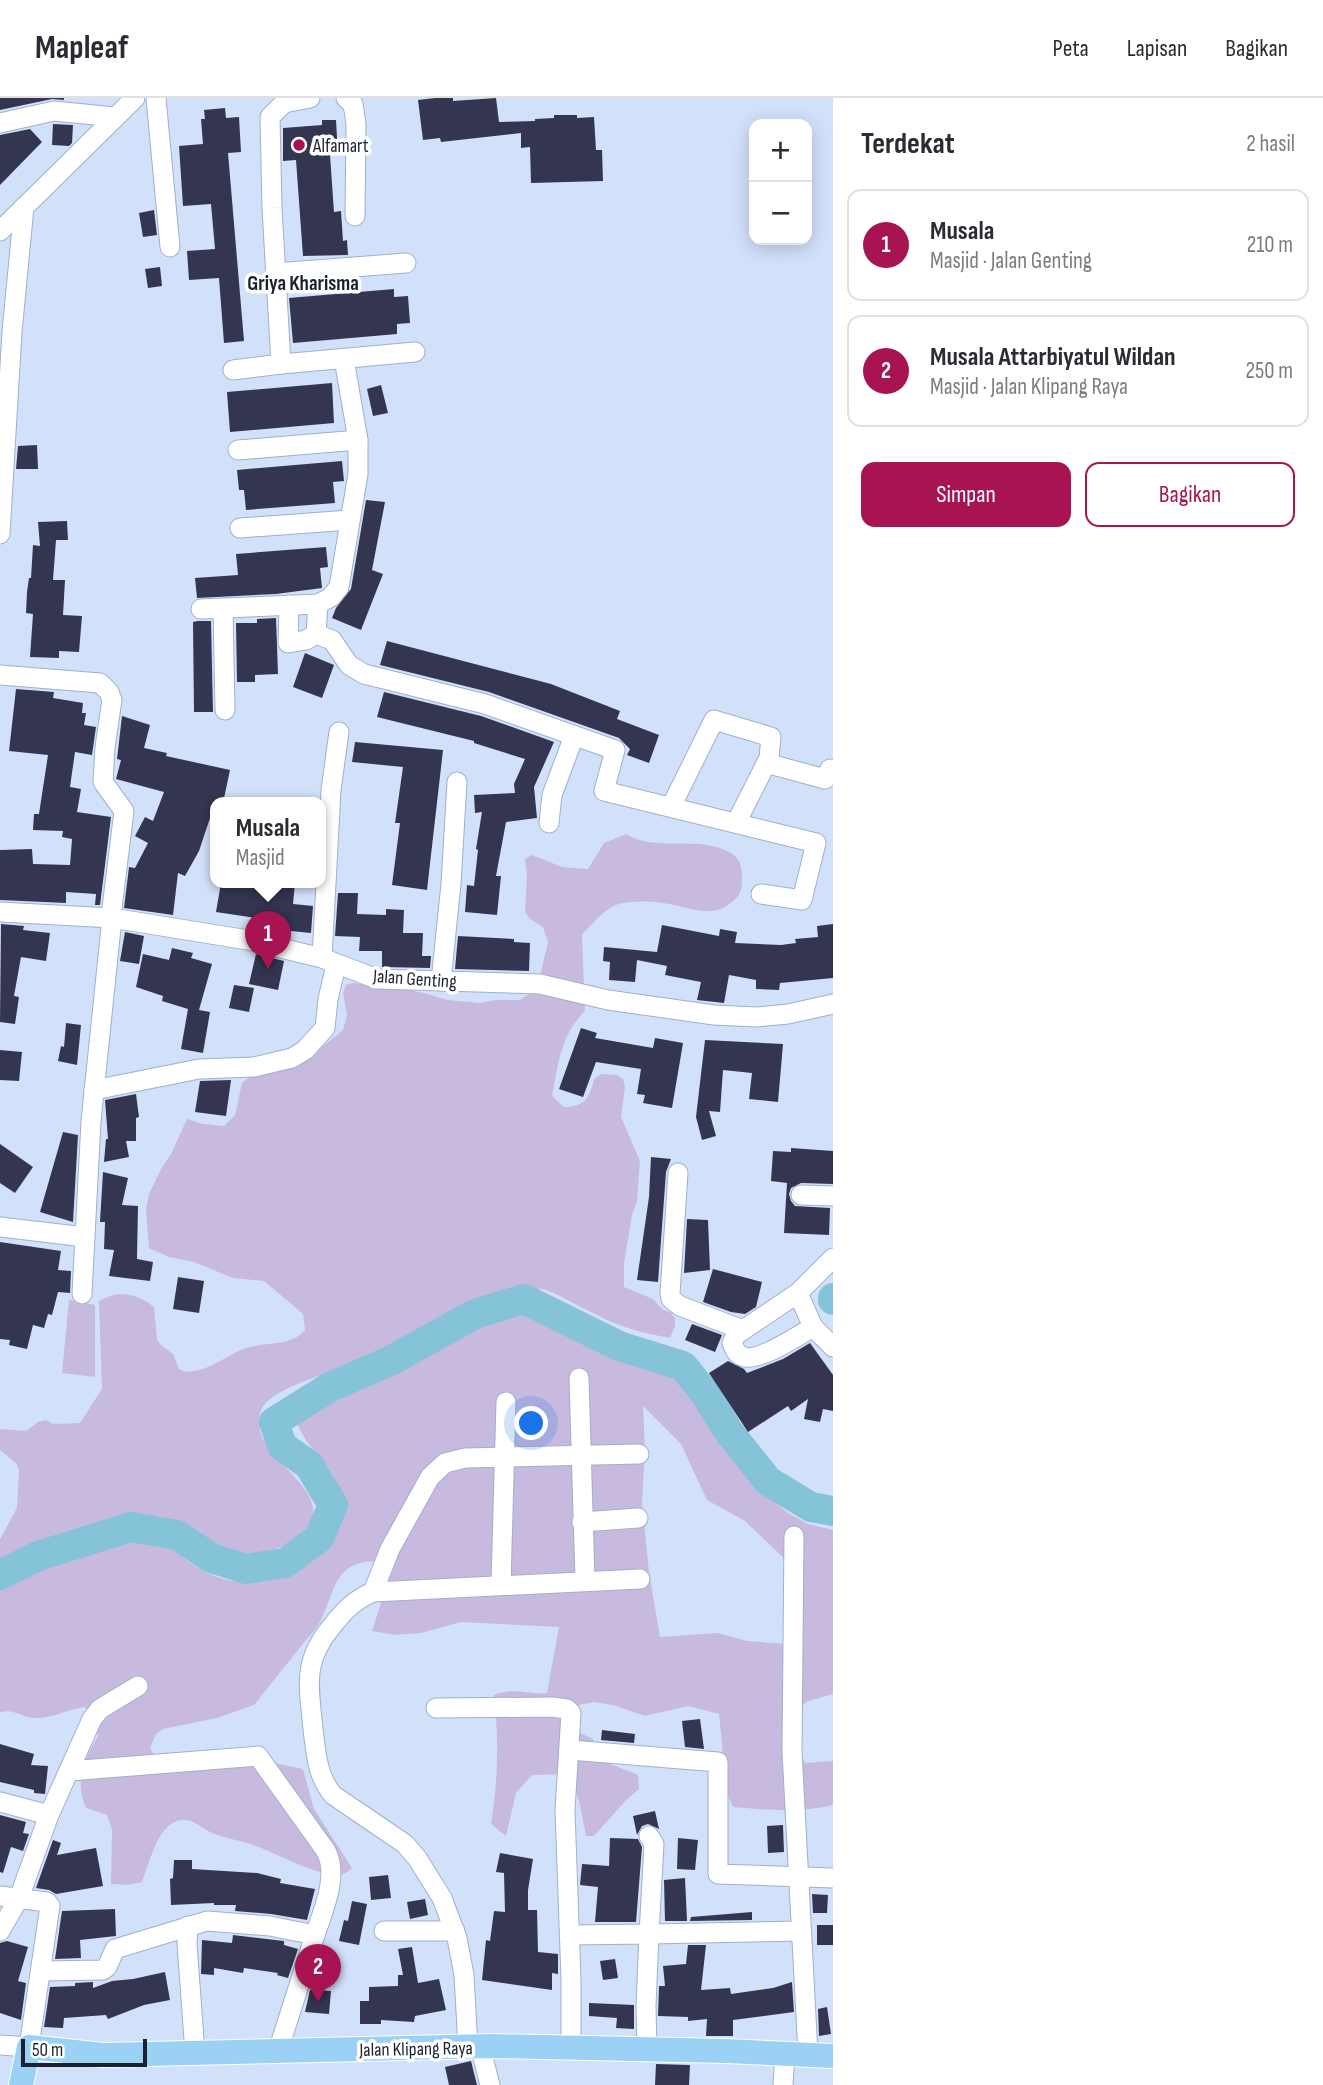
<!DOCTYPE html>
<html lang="id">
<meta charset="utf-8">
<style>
body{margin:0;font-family:"Sofia Sans Condensed",sans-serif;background:#f2f2f3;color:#2b2b33}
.controls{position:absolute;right:21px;top:21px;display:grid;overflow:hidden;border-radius:14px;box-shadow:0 4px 18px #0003}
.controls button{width:63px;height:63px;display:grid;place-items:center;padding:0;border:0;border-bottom:2px solid #e1e1e2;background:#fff;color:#2b2b33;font:35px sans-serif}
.scale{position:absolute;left:21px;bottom:18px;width:126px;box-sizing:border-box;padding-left:7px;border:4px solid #1b212d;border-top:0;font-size:19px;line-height:24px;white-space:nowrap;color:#1b212d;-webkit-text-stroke:5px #fff;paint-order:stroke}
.you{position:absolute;left:532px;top:1326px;width:24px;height:24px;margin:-18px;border:5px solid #fff;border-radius:50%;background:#1a73e8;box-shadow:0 0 0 10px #1a73e833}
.badge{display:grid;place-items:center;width:46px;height:46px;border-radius:50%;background:#a71451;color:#fff;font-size:23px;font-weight:700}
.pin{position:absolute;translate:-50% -58px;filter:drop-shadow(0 2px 4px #0008)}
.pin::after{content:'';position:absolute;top:37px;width:24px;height:21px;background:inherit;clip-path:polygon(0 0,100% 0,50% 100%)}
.popup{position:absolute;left:210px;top:699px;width:116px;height:91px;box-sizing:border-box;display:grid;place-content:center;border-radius:14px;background:#fff;filter:drop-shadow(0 2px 5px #0005);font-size:23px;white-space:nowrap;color:#7c7c81}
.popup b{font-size:26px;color:#2b2b33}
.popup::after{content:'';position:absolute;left:50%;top:100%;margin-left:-14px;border:14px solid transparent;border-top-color:#fff}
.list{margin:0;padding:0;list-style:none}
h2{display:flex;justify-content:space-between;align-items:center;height:91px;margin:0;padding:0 28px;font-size:30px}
h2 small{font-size:23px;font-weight:400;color:#7c7c81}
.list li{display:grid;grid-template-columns:46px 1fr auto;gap:21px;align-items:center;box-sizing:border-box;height:112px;margin:0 14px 14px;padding:0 14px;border:2px solid #e1e1e2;border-radius:14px}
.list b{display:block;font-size:26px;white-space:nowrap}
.list p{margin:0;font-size:23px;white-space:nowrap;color:#7c7c81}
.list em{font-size:23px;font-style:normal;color:#7c7c81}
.actions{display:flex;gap:14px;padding:21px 28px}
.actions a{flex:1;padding:16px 0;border:2px solid #a71451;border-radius:14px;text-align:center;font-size:24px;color:#a71451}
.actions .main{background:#a71451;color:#fff}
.map{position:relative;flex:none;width:833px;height:1987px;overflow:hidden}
header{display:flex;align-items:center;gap:42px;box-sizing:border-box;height:98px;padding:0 35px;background:#fff;border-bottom:2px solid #e1e1e2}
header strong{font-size:33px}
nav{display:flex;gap:38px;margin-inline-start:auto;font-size:24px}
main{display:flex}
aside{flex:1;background:#fff}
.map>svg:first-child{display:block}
.green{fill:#c8bade;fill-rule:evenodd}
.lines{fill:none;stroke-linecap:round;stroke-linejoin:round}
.river{stroke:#84c3d8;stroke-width:30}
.building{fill:#343551}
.minor-casing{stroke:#9eb0ce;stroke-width:21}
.major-casing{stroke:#fff;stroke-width:26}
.minor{stroke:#fff;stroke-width:19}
.major{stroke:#9ad1f5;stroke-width:24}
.poi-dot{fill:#a71451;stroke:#fff;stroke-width:2.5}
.labels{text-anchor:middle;stroke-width:7;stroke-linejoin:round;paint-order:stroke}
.poi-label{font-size:19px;fill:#1b212d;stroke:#fff;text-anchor:start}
.street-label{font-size:19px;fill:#1b212d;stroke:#fff}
.neighbourhood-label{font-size:21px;font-weight:bold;fill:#1b212d;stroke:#fff}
</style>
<header>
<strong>Mapleaf</strong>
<nav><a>Peta</a><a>Lapisan</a><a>Bagikan</a></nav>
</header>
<main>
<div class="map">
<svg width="833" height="1987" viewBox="0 0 833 1987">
<rect width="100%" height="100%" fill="#d2e1fa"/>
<g class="green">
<path d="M626 736C655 754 694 738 725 752 737 757 741 763 742 776 742 792 742 797 728 807 709 821 683 807 662 805 648 803 633 803 619 806 606 809 592 827 582 836L585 913C561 936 558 967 552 998L564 1009C584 1009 590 1000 594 981L601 976 617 977 623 981 625 989 621 1019 640 1063 637 1103 632 1117 624 1165V1189L653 1201 663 1212 670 1214 675 1220V1228L670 1240C656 1237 642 1235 628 1230 614 1226 599 1218 585 1211 574 1206 553 1193 542 1191 536 1190 527 1193 521 1194 460 1202 411 1238 357 1264 335 1275 269 1289 261 1313 259 1319 259 1333 262 1339 277 1374 354 1408 285 1447 231 1476 193 1425 144 1423 85 1421 52 1447 0 1468V1441L17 1410 19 1372 16 1365 0 1352V1331L26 1333 38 1324 46 1322 53 1326 80 1325 102 1291 99 1203C118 1191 137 1195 154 1209L157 1241 161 1247 173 1256 179 1271 186 1274C194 1273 201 1272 208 1269 223 1263 237 1251 254 1248 271 1245 294 1246 305 1232L303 1216 264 1183 233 1180 194 1164 169 1159 149 1150 146 1111 149 1096 161 1071 171 1056 187 1021 203 1026 224 1028 235 1017 242 985 248 980 300 967 343 932 347 917 343 895 346 887 353 885 393 889 424 895 447 902 480 905 496 902H520L537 891 548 844 543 829 530 821 525 814 527 777 525 761 532 757 562 769 588 771 604 745Z"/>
<polygon points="69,1202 95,1207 95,1279 62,1275"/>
<path d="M517 1214 533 1216 564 1228 585 1243 623 1261 670 1271 704 1309 723 1351 749 1375 762 1394 788 1415 808 1426 833 1432V1596L806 1604 800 1610 797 1649 805 1665 833 1663V1707C800 1715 767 1712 733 1709L727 1696 719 1616 688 1608 645 1618 613 1607 594 1604 579 1607 574 1632 593 1641 595 1657C607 1667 623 1670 638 1677L639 1691 627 1701 594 1738H586L580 1707 571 1676 532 1677 516 1695 506 1738 491 1726C498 1682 499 1641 494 1597 511 1589 530 1597 547 1595L559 1529 461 1524 421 1535 395 1537 372 1533 394 1465C319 1453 342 1510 306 1542L254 1607 217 1620 163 1631 156 1636 150 1650 164 1672 274 1665 303 1671 314 1711 352 1770C348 1774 344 1777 338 1777 313 1776 280 1757 256 1748 243 1743 228 1741 215 1736 198 1730 190 1714 171 1726 155 1737 149 1767 142 1784L127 1787 111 1786 112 1732 107 1717 86 1710C74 1682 84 1662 98 1638L85 1609C68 1611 52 1621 34 1620 20 1619 16 1611 0 1614V1484L135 1439 167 1440C203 1497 295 1501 329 1440 333 1434 333 1422 334 1414 335 1408 339 1399 338 1393 336 1373 318 1358 307 1344 302 1336 298 1328 294 1320L299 1314 395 1269 408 1260 477 1226ZM643 1308 681 1346 707 1402 745 1423 794 1470 786 1546 747 1543 718 1535 660 1539 649 1474 642 1404 645 1353Z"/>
</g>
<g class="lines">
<g class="river">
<polyline points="833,1200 833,1202"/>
<polyline points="0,1477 38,1458 131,1429 177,1437 211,1460 246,1471 285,1465 319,1440 333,1407 309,1367 282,1348 274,1324 330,1289 390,1263 475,1216 524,1201 619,1248 683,1268 704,1294 729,1334 768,1383 811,1409 833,1413"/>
</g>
</g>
<g class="building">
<polygon points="0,0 64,0 64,2 52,1 0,12"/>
<polygon points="435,0 453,0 453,3 496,0 499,24 535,23 535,21 554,20 554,17 577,17 577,20 594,19 596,52 602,52 603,83 531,85 530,49 521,50 521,35 441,44 440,40 423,42 418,2"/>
<polygon points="225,10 226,20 239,19 241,54 228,55 244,243 224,245 219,180 189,182 187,153 215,151 211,106 183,108 179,48 203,46 201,21 205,21 204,12"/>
<polygon points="322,22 336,22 338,57 330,57 334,114 341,113 343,143 347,142 348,157 303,158 296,62 283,63 283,30 322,27"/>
<polygon points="53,26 73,27 72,45 69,48 52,47"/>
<polygon points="30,31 42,44 0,87 0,37"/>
<polygon points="154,112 157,137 143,139 139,115"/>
<polygon points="160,169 162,188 148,190 145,171"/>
<polygon points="394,191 394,199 408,198 410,225 397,226 397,236 293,245 289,200"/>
<polygon points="332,285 334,325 230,334 227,294"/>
<polygon points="381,287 388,315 373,318 367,291"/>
<polygon points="37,347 38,371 16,371 18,348"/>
<polygon points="342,363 344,383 333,384 335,405 246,412 244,392 239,392 237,372"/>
<polygon points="366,402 385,404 372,472 383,476 361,532 332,520 336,510 351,491"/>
<polygon points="67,423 68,442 56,442 53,482 65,482 63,517 82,518 79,554 59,553 59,560 30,559 33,516 26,515 27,494 29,480 31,480 33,447 40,448 38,424"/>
<polygon points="326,449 328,469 320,470 322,490 276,496 197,500 195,480 238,477 236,456"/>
<polygon points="276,520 278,576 255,577 255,584 237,584 236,525 257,525 257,521"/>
<polygon points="198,523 211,523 213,614 194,614 193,524"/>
<polygon points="387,543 551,586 620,613 617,621 659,637 649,665 627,657 630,651 619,640 489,594 380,567"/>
<polygon points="305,555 334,567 322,600 293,589"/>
<polygon points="16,591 54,594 53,600 83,605 82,615 86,615 84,627 96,629 92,657 75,654 70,689 81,691 77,714 111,719 100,807 95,807 96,796 66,794 66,805 0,802 0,752 32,751 33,766 70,767 72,741 62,739 63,733 33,732 34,716 39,716 48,657 9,653"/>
<polygon points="384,594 481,618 554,644 534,689 537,720 506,724 496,778 501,778 497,817 465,814 467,787 474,788 478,752 476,751 482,714 475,715 474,697 515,695 514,686 525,661 474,645 474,643 377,619"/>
<polygon points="122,618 150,627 144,650 167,655 166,658 230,672 223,705 215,705 199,753 185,778 178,775 173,817 124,810 129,769 135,770 148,745 135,738 145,719 153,723 164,694 116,681 121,662 117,661"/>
<polygon points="355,644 443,652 427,792 392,787 400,725 395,725 403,669 352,664"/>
<polygon points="221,785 295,785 293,806 313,808 311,835 291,833 289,839 254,831 256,820 216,814"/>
<polygon points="338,795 358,795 357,816 386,817 386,811 404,812 403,835 423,835 422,858 431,858 430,870 382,869 382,853 359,853 360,839 335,838"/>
<polygon points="1,826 24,828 23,832 50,835 46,863 21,859 14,898 19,899 15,926 0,924"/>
<polygon points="833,826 833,880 780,885 779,892 756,891 756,882 729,877 724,905 697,902 701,884 665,877 667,868 637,862 635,884 609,882 610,864 603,863 604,849 657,854 662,827 719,838 720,831 737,834 735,845 781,847 796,845 795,841 818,839 817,828"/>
<polygon points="125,834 144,838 139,866 120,863"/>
<polygon points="458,838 514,841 514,844 530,845 529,873 455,871"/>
<polygon points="172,850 193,855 191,860 212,866 199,912 210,914 203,955 181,951 188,911 162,903 163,898 136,889 143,856 169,862"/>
<polygon points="256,856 284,863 278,892 249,886"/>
<polygon points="234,887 254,890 249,914 229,910"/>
<polygon points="66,925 81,927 77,967 58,963 61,948 64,949"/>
<polygon points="581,930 597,935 595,940 653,950 655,940 683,945 672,1010 643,1005 645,997 637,996 641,971 596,964 583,999 559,991"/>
<polygon points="705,942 783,946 778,1004 749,1001 752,975 723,972 720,1014 709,1013 716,1038 702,1042 696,1019"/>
<polygon points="0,952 22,954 19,983 0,982"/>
<polygon points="231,982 226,1018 195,1014 200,983"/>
<polygon points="136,996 139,1019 136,1020 136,1043 126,1043 129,1059 104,1064 106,1041 108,1041 105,1002"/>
<polygon points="63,1034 78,1037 73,1124 40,1114"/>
<polygon points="0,1046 33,1069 15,1095 0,1085"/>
<polygon points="791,1050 833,1053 833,1086 801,1085 791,1090 789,1096 791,1103 795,1108 830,1110 829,1137 784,1135 787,1085 771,1083 773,1053 791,1054"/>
<polygon points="651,1059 671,1061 666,1074 658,1184 637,1182 649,1099"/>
<polygon points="103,1074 128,1080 122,1107 138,1108 137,1161 153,1164 150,1183 109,1178 114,1152 104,1151 105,1124 100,1124"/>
<polygon points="687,1121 708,1122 710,1172 684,1175"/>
<polygon points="0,1144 61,1153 58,1172 71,1173 70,1195 58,1194 52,1217 48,1216 44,1230 33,1227 27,1251 9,1247 10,1242 0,1241"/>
<polygon points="713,1171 762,1184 756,1209 745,1216 731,1214 703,1204"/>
<polygon points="178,1179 204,1183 199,1215 173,1211"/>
<polygon points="692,1226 722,1237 715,1254 685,1242"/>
<polygon points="810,1245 833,1277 833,1313 823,1311 820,1324 804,1321 808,1301 791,1313 788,1308 748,1334 709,1275 728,1263 744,1271 747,1275 783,1261"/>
<polygon points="700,1621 704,1651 685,1649 682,1623"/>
<polygon points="602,1632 635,1636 634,1645 601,1642"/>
<polygon points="0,1646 34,1656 31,1667 48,1668 45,1696 34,1695 34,1692 0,1684"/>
<polygon points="655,1713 659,1731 648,1726 642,1728 637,1737 633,1718"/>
<polygon points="0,1717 26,1724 23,1735 29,1736 23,1753 11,1749 3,1775 0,1774"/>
<polygon points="783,1727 784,1754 768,1755 767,1728"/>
<polygon points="610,1740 638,1741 642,1749 636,1824 595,1824 598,1789 580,1787 582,1766 609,1768"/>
<polygon points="678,1740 698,1742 695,1772 677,1771"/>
<polygon points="53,1742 61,1745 57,1757 96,1750 103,1788 56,1796 49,1792 36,1790"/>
<polygon points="500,1755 533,1761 528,1792 528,1812 537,1812 538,1854 558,1856 558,1876 552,1875 552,1892 482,1882 486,1842 490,1843 494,1813 505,1814 504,1775 496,1774"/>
<polygon points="174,1762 192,1762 192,1771 257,1775 281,1781 280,1785 315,1791 307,1822 271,1816 235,1813 236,1807 214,1807 214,1805 171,1807 170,1781 173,1780"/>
<polygon points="388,1777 391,1800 371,1802 369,1779"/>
<polygon points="685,1780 687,1823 665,1823 664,1782"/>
<polygon points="812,1796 828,1797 827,1815 813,1815"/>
<polygon points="425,1801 428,1817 410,1821 407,1804"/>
<polygon points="352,1803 367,1806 359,1847 339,1843 344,1822 348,1823"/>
<polygon points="115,1811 116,1838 80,1842 81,1860 55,1861 62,1813"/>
<polygon points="752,1814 752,1822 690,1823 691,1819"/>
<rect x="817" y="1827" width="16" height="20"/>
<polygon points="233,1837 284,1843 284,1847 298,1851 288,1880 277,1877 278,1875 244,1870 243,1875 214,1870 214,1877 201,1876 202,1842 232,1845"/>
<polygon points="7,1843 28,1849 18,1883 26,1885 21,1922 0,1915 0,1845"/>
<polygon points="688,1847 706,1847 701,1892 730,1890 731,1896 773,1890 792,1884 794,1914 733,1922 733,1938 706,1938 707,1921 688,1923 688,1919 658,1918 659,1888 665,1888 663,1868 686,1866"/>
<polygon points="412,1849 418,1885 439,1881 446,1912 415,1918 414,1924 381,1922 381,1926 360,1926 360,1903 369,1903 369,1889 398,1888 398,1877 403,1877 398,1851"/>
<polygon points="615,1861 618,1880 603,1882 600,1863"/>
<polygon points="165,1874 170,1902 144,1907 108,1921 106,1917 64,1920 63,1930 44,1929 50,1889 75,1888 75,1885 93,1884 93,1890 112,1883 133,1881"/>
<polygon points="310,1892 331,1893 329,1916 305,1914"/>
<polygon points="589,1905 634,1907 634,1931 616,1930 617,1920 589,1918"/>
<polygon points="827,1909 831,1936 819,1938 818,1911"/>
<polygon points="471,1963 477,1987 449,1987 445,1969"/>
<polygon points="656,1966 690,1967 689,1987 655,1987"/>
</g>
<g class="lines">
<defs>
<g id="minor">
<polyline points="156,0 170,149"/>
<polyline points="310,0 284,5 270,19 272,110 281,266 415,254"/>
<polyline points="346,0 353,6 356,26 355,118"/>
<polyline points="0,25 54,13 115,19"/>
<polyline points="0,133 135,0"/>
<polyline points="275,175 406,165"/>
<polyline points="233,272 281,266"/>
<polyline points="238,352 358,342"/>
<polyline points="240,430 350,422"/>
<polyline points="0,436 12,234 24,109"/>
<polyline points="318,506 316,536 332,542 349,567 364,576 485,606 615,652 604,693 816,745 802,802 761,796"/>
<polyline points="289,507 288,545 306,542 316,536"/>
<polyline points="223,510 225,612"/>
<polyline points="201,511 318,506 331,499 339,489 358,376 358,342 344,261"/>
<polyline points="0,577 100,585 109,594 112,602 105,649 103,684 124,713 112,810 112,820 91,1023 82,1196"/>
<polyline points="766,665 825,681 830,671"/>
<polyline points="671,709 714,622 771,639 769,660 736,725"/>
<polyline points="549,725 552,697 574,638"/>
<polyline points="0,814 112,820 248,842 322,860 377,881 540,886 608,902 714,917 756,919 788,916 833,906"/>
<polyline points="322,860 331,692 339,634"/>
<polyline points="441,883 451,786 457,684"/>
<polyline points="94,992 199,971 254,969 292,960 305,952 325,930 328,901 336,867"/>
<polyline points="678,1075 670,1195 671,1201 680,1208 743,1232"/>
<polyline points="801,1097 833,1098"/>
<polyline points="0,1129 85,1139"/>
<path d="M833 1160 798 1195 743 1232 736 1237 732 1245C734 1250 736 1256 742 1258 756 1266 799 1237 813 1229L833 1249"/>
<polyline points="798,1195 813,1229"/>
<polyline points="579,1280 585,1482"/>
<polyline points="582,1424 638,1420"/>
<polyline points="794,1438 792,1653 808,1956"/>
<polyline points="501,1487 506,1304"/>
<polyline points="373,1494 390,1451 430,1379 445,1365 465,1360 639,1356"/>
<polyline points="436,1610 552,1609 567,1611 571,1615 565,1712 571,1882 571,1950"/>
<polyline points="570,1652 718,1664 718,1776 833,1780"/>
<path d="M69 1673 258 1658 326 1753C339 1778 323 1813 315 1837"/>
<polyline points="0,1704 49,1717"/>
<polyline points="649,1738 654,1746 649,1836 801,1833"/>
<polyline points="0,1798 47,1804 50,1808 29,1949 0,1947"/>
<polyline points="188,1828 187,1846 195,1955"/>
<polyline points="0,1833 19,1800 49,1717 92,1621 100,1611 138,1588"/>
<polyline points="384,1833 455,1833"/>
<polyline points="570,1837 649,1836 646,1908 647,1951"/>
<polyline points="41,1873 103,1872 107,1869 115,1851 207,1823 270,1828 315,1837 278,1953"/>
<polyline points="480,1948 490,1987"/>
<path d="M468 1949 464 1877 457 1840 442 1800 417 1760 405 1746 333 1697C317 1678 316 1655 313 1631 309 1587 302 1564 332 1528 344 1513 354 1502 373 1494L640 1481"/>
<polyline points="783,1987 785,1955"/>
</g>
<polyline id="major" points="21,1987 29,1949 103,1957 492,1948 726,1953 833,1958"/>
</defs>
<use href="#minor" class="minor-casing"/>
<use href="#major" class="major-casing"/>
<use href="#minor" class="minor"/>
<use href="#major" class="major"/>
</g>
<circle class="poi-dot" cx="299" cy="47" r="7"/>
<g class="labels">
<g class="poi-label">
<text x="313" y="54">Alfamart</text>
</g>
<g class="street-label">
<text transform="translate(415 880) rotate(4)" y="7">Jalan Genting</text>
<text transform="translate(416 1950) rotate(-1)" y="7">Jalan Klipang Raya</text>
</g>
<g class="neighbourhood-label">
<text x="303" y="192">Griya Kharisma</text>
</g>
</g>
</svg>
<div class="controls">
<button>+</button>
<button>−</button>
</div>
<div class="scale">50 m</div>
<div class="you"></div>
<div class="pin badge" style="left:268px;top:871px">1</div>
<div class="popup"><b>Musala</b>Masjid</div>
<div class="pin badge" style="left:318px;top:1904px">2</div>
</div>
<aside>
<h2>Terdekat<small>2 hasil</small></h2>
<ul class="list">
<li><span class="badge">1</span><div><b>Musala</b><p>Masjid · Jalan Genting</p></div><em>210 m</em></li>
<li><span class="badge">2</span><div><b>Musala Attarbiyatul Wildan</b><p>Masjid · Jalan Klipang Raya</p></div><em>250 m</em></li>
</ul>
<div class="actions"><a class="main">Simpan</a><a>Bagikan</a></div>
</aside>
</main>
